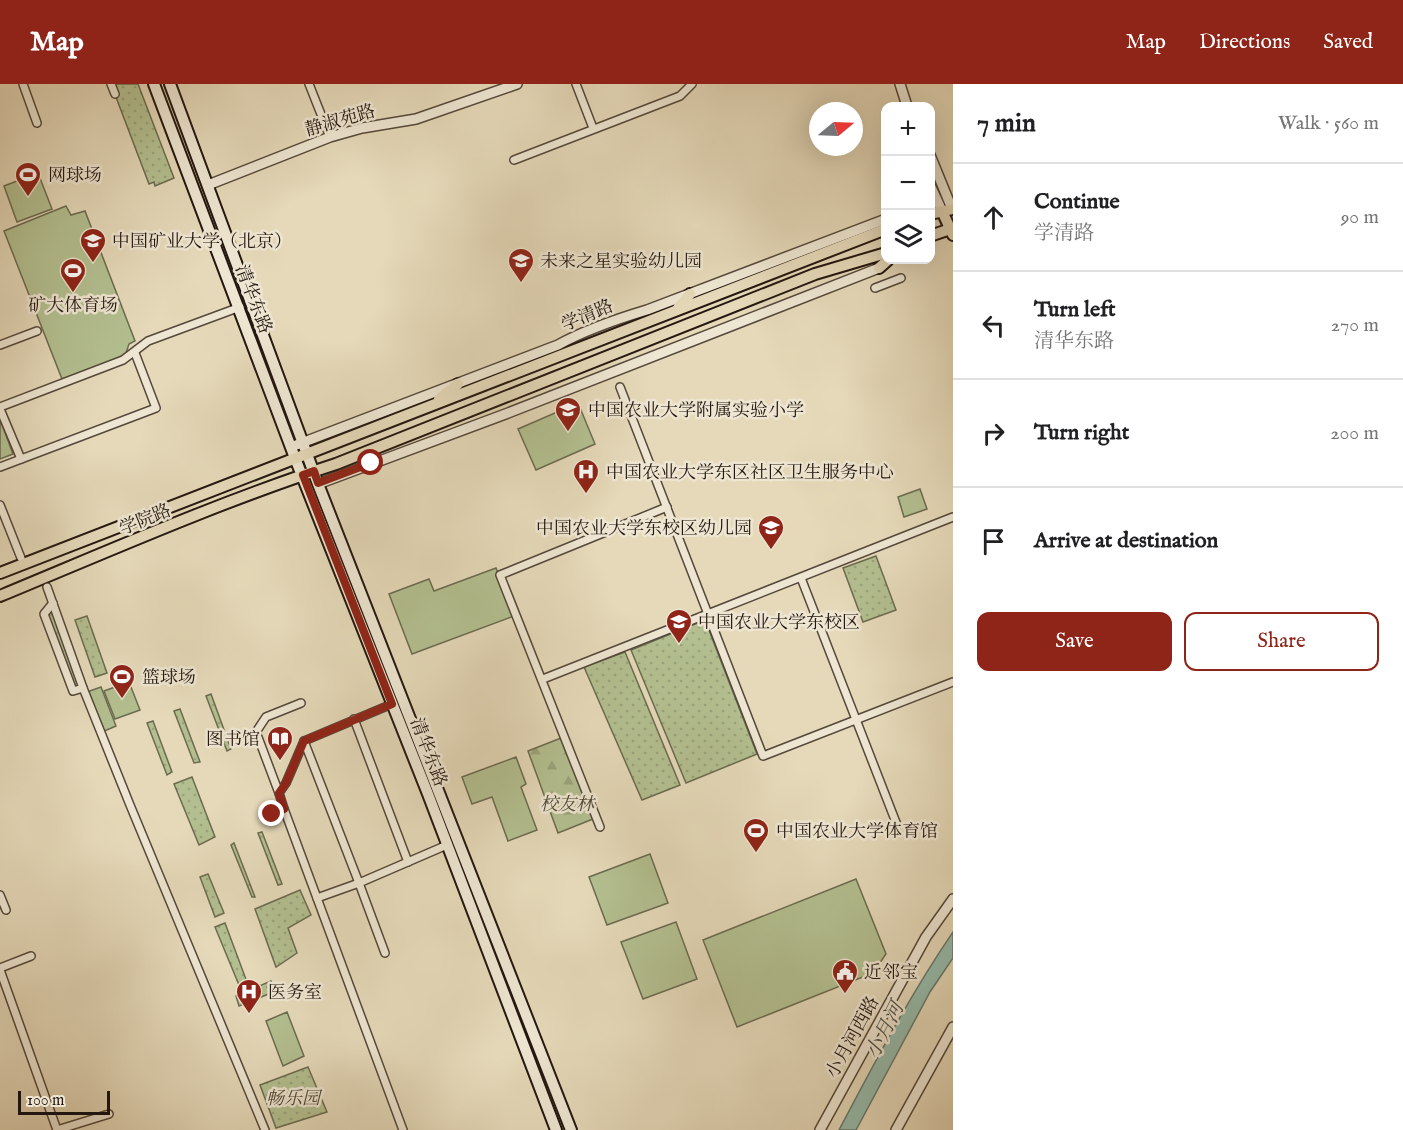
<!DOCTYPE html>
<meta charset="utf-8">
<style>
body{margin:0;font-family:"IM FELL English","Noto Serif SC",serif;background:#f2f2f2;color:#202124}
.controls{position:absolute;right:18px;top:18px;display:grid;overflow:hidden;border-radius:12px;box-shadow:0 6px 24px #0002}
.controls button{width:54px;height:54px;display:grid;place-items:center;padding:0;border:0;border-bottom:2px solid #e0e0e0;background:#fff;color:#202124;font:30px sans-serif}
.compass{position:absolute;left:809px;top:18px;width:54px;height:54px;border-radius:50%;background:#fff;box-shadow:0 6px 24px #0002;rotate:71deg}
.scale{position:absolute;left:18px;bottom:15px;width:92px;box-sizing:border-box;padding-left:6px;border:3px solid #23170f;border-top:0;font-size:16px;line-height:21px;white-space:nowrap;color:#23170f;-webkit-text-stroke:4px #eee6d2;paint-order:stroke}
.stop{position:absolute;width:18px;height:18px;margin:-14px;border:4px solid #8f2418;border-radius:50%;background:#fff}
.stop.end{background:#8f2418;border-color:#fff;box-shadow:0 2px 6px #0008}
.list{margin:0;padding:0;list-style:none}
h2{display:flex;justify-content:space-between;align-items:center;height:78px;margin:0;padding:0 24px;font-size:26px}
h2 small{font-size:20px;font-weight:400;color:#757577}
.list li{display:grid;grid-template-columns:39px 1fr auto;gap:18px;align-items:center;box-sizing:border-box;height:108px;padding:0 24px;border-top:2px solid #e0e0e0}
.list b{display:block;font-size:22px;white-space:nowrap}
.list p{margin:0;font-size:20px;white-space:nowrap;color:#757577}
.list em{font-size:20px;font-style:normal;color:#757577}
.actions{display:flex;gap:12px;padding:18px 24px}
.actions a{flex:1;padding:14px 0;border:2px solid #8f2418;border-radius:12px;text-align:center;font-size:21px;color:#8f2418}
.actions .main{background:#8f2418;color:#fff}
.icon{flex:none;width:33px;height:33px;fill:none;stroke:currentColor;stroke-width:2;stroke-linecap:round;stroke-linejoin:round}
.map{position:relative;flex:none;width:953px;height:1046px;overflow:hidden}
header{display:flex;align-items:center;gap:36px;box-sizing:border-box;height:84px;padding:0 30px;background:#8f2418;color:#fff}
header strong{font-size:28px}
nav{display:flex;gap:33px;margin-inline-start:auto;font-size:21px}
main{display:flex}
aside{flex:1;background:#fff}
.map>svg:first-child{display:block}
.grass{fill:url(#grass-dots);stroke:#6b6b50;stroke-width:1.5}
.forest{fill:url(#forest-firs);stroke:#6b6b50;stroke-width:1.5}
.garden{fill:#b3bf90;stroke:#6b6b50;stroke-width:1.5}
.water{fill:#96bbab;stroke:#68796d;stroke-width:1.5}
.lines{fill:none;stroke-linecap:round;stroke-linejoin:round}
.minor-casing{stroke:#54483a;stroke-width:10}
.tertiary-casing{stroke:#54483a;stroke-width:12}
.secondary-casing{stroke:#23170f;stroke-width:14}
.primary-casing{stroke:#23170f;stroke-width:14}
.minor{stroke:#eee6d2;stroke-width:7}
.tertiary{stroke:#eee6d2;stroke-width:9}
.secondary{stroke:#eee6d2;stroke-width:10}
.primary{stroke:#e5d9b9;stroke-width:10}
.route{stroke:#8f2418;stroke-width:8}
.labels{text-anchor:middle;stroke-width:5;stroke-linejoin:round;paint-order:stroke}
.street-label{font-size:18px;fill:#23170f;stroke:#eee6d2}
.poi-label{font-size:18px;fill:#23170f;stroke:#eee6d2;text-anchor:start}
.park-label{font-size:18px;font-style:italic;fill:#4e4936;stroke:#eee6d2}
.water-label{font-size:20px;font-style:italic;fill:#4b5046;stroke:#eee6d2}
</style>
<header>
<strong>Map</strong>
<nav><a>Map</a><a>Directions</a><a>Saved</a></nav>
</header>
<main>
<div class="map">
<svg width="953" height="1046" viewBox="0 0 953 1046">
<defs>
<pattern id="grass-dots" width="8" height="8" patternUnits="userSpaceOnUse" patternTransform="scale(1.5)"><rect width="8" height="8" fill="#b3bf90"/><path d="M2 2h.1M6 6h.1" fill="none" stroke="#9aa37b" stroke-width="1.8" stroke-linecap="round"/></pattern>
<pattern id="forest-firs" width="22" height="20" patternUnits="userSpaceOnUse" patternTransform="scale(1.5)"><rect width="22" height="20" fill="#b3bf90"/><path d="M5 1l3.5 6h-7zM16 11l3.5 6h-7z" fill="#9aa37b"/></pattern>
</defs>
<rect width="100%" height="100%" fill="#e5d9b9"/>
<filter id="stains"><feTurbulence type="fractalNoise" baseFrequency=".00333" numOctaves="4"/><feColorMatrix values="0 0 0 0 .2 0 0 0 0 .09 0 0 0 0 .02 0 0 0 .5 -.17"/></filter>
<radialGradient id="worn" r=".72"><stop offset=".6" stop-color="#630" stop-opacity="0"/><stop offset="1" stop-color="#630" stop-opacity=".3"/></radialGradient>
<g class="grass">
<polygon points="111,0 138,0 174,94 155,102 154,98 149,100"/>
<polygon points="876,472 896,526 863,538 843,484"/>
<polygon points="54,525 81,602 73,606 46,528"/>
<polygon points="87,532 107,589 95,593 75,536"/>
<polygon points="705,536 757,670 686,699 631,566"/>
<polygon points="625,568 680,701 642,716 584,583"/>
<polygon points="211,610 231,665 227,667 206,612"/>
<polygon points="180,625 200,678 194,679 174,627"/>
<polygon points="153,637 172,688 167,691 147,639"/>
<polygon points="192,693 215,753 199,761 174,700"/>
<polygon points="262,748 282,800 278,801 258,749"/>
<polygon points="234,759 255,813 252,813 231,761"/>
<polygon points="208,790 224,829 215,833 200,793"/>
<polygon points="300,806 311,831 288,844 297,869 276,883 255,825"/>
<polygon points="225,839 247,898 239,901 215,843"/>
<polygon points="271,897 276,907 239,922 236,912"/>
<polygon points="308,983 327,1028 276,1044 260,1001"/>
</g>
<polygon class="forest" points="561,654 593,735 558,749 528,667"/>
<g class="garden">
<polygon points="38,89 52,125 17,138 4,102"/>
<polygon points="66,122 71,131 85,127 135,257 129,260 125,272 62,295 4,147"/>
<polygon points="578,319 595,360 536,386 518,345"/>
<polygon points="0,335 13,370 0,375"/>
<polygon points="920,405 927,425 904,433 898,413"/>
<polygon points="496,484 514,532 412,570 389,510 429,495 434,507"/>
<polygon points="129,598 140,626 115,635 104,607"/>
<polygon points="101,603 116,642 102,648 87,608"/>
<polygon points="516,673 526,700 521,703 537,746 508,757 492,713 472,720 462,693"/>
<polygon points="650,770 668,819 607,841 589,793"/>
<polygon points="856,795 886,870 873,889 737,943 703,856"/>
<polygon points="676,838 697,895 643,915 621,858"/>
<polygon points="287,928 304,972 283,982 266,937"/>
</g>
<path class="water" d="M953 848V874L930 908 856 1046H839C875 978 910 911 953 848Z"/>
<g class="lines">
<defs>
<g id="minor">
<polyline points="23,0 37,39"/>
<polyline points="111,0 115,10"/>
<polyline points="309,0 330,53"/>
<polyline points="576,0 593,44"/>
<polyline points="514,76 680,12 692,0"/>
<polyline points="875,204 901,194"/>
<polyline points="0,261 37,247"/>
<polyline points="620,303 763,672 953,598"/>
<polyline points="0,323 123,276 148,257 240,223"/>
<polyline points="0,325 21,375"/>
<polyline points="0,383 156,324 135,269"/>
<polyline points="0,421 21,474"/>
<polyline points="801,494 897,741"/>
<polyline points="47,503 83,604 130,721 265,1046"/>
<polyline points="53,519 44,530 73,607 83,604"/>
<polyline points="543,595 953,433"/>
<polyline points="354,635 408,778"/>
<polyline points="304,657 359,799 447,761"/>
<polyline points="279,709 256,648 266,633 301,619"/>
<polyline points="284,725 403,1046"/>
<polyline points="272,731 284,725 279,709 286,699 304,657 392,620"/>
<polyline points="600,743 500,491 667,423"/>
<polyline points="0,811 6,826"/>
<polyline points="317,814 359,799 385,869"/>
<polyline points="0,884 31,872"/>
<polyline points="0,886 57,1046"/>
<polyline points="57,1046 109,1030"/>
</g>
<g id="tertiary">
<polyline points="900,0 907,22"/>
<polyline points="930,71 950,120 953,123"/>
<polyline points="208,101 330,53 362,44 416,35 517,0"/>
<polyline points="930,101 942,127"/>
<path d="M291 363 558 261C585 246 617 235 647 226L886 135"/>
<polyline points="318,400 508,329 879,184"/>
<polyline points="820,1046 926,853 953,815"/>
<polyline points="896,1046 953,943"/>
</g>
<g id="secondary">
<polyline points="154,0 295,374 428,710 556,1046"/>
<polyline points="170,0 318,400 571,1046"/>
</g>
<g id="primary">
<polyline points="942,127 953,151"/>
<polyline points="930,130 953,125"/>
<polyline points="930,152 953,144"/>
<polyline points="879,184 888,176"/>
<polyline points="678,224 690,210"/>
<polyline points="439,315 458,300"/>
<polyline points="0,489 886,145"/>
<path d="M0 512C111 466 222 417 336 380L815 190 886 169"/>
</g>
</defs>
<use href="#minor" class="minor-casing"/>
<use href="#tertiary" class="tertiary-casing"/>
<use href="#secondary" class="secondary-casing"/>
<use href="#primary" class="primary-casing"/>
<use href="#minor" class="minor"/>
<use href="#tertiary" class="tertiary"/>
<use href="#secondary" class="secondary"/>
<use href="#primary" class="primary"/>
</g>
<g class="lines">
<polyline class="route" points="272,730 284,725 279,709 286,699 304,657 392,620 303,391 314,387 318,399 371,379"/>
</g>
<defs>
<symbol id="stadium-pin" viewBox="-11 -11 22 30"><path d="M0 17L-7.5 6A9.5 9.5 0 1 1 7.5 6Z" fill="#8f2418" stroke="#eee6d2"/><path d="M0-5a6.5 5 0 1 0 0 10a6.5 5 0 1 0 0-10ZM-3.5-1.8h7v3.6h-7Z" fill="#fff"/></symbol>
<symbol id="university-pin" viewBox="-11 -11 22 30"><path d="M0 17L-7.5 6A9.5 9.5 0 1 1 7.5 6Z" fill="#8f2418" stroke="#eee6d2"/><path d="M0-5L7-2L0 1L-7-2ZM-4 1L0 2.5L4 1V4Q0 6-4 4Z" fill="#fff"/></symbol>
<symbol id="school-pin" viewBox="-11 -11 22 30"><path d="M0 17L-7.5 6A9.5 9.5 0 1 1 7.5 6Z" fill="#8f2418" stroke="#eee6d2"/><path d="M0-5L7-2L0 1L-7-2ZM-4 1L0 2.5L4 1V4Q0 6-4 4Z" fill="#fff"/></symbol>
<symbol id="hospital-pin" viewBox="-11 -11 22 30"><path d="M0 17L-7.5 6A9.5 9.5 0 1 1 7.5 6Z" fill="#8f2418" stroke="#eee6d2"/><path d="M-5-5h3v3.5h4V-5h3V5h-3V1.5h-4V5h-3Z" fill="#fff"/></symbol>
<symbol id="library-pin" viewBox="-11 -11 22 30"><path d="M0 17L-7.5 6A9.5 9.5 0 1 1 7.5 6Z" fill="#8f2418" stroke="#eee6d2"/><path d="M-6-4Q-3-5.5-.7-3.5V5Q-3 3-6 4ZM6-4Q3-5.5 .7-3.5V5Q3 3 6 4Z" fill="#fff"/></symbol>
<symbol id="civic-pin" viewBox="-11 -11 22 30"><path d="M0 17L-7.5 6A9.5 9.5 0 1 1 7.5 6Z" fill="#8f2418" stroke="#eee6d2"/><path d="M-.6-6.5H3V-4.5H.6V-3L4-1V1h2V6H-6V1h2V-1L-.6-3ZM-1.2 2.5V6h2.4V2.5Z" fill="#fff"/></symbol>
</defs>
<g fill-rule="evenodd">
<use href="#stadium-pin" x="13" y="76" width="30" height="40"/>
<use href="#university-pin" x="78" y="142" width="30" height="40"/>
<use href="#school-pin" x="506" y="162" width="30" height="40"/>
<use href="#stadium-pin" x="58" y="172" width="30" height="40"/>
<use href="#school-pin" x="553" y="311" width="30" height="40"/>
<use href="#hospital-pin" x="571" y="373" width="30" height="40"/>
<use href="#school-pin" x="756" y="429" width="30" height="40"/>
<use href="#university-pin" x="664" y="523" width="30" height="40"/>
<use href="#stadium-pin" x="107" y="578" width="30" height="40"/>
<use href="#library-pin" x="265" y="640" width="30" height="40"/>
<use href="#stadium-pin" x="741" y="732" width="30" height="40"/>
<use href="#civic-pin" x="830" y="873" width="30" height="40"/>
<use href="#hospital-pin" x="234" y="893" width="30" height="40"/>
</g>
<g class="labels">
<g class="street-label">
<text transform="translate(340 36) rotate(-16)" y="6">静淑苑路</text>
<text transform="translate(254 215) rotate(69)" y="6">清华东路</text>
<text transform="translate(587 231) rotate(-23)" y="6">学清路</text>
<text transform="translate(145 435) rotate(-22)" y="6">学院路</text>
<text transform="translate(429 668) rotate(69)" y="6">清华东路</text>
<text transform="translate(852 953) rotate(-61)" y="6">小月河西路</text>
</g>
<g class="poi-label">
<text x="48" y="97">网球场</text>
<text x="112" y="163">中国矿业大学（北京）</text>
<text x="540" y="183">未来之星实验幼儿园</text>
<text x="73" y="227" text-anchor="middle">矿大体育场</text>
<text x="588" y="332">中国农业大学附属实验小学</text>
<text x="606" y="394">中国农业大学东区社区卫生服务中心</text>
<text x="752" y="450" text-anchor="end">中国农业大学东校区幼儿园</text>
<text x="698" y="544">中国农业大学东校区</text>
<text x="142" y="599">篮球场</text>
<text x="260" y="661" text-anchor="end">图书馆</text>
<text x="776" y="753">中国农业大学体育馆</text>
<text x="864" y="894">近邻宝</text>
<text x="268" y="914">医务室</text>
</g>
<g class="park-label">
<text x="567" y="726">校友林</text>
<text x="293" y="1020">畅乐园</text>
</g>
<g class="water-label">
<text transform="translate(884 946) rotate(-63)" y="7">小月河</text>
</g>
</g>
<rect width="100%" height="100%" filter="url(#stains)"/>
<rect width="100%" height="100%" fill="url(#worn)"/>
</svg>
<div class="controls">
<button>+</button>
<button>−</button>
<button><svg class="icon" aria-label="layers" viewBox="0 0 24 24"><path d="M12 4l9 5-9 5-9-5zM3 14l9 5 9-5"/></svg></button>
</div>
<svg class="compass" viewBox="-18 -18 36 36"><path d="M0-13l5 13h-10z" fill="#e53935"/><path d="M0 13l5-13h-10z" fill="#757577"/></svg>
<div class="scale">100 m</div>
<div class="stop" style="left:371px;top:379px"></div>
<div class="stop end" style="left:272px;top:730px"></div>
</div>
<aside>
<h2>7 min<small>Walk · 560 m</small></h2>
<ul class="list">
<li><svg class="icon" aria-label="ahead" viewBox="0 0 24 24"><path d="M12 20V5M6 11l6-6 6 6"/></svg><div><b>Continue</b><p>学清路</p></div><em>90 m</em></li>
<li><svg class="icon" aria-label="left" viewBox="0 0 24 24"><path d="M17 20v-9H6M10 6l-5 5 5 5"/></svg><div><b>Turn left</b><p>清华东路</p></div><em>270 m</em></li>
<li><svg class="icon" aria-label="right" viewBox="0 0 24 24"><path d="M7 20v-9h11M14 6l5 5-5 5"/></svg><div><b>Turn right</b></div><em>200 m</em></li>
<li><svg class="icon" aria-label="arrive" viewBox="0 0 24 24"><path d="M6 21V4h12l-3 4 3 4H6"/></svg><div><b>Arrive at destination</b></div></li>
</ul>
<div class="actions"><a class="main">Save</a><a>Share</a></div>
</aside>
</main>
